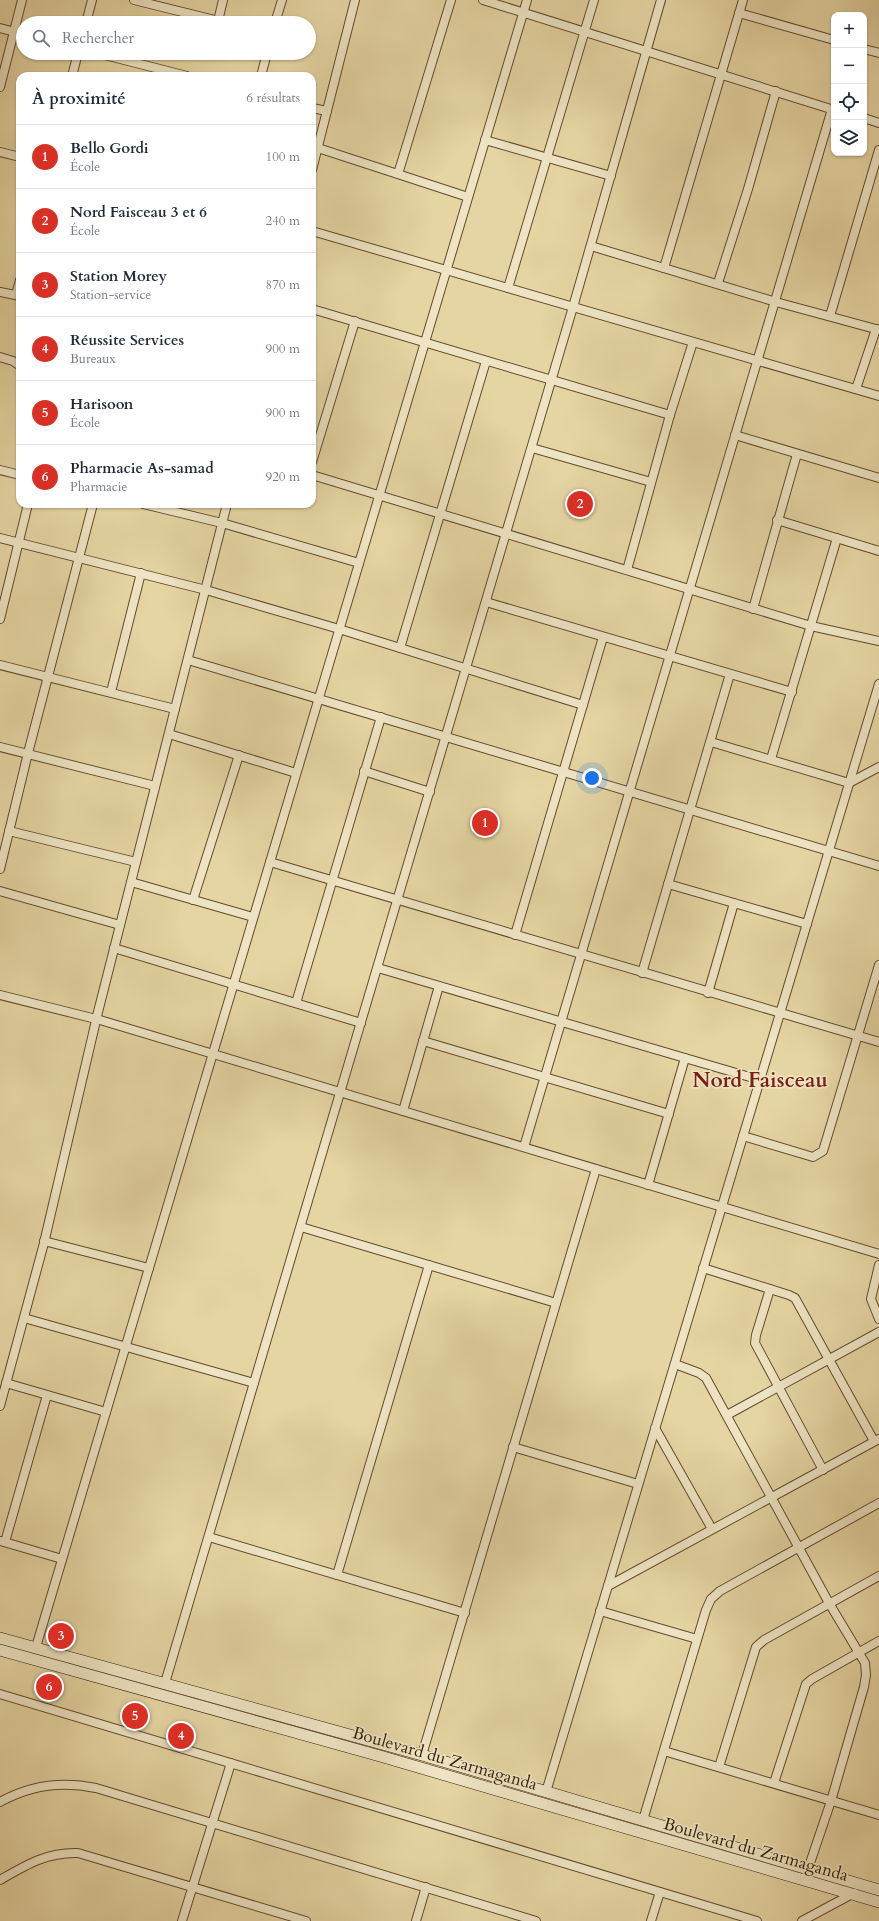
<!DOCTYPE html>
<html lang="fr">
<meta charset="utf-8">
<style>
body{margin:0;font-family:Cardo,serif;background:#f2f2f3;color:#1f2937}
.controls{position:absolute;right:12px;top:12px;display:grid;overflow:hidden;border-radius:8px;box-shadow:0 1px 3px #0004}
.controls button{width:36px;height:36px;display:grid;place-items:center;padding:0;border:0;border-bottom:1px solid #e0e1e3;background:#fff;color:#1f2937;font:20px sans-serif}
.you{position:absolute;left:592px;top:778px;width:14px;height:14px;margin:-10px;border:3px solid #fff;border-radius:50%;background:#1a73e8;box-shadow:0 0 0 6px #1a73e833}
.badge{display:grid;place-items:center;width:26px;height:26px;border-radius:50%;background:#d93025;color:#fff;font-size:13px;font-weight:700}
.pin{position:absolute;translate:-50% -50%;border:2px solid #fff;box-shadow:0 1px 4px #0006}
.list{margin:0;padding:0;list-style:none}
h2{display:flex;justify-content:space-between;align-items:center;height:52px;margin:0;padding:0 16px;font-size:17px}
h2 small{font-size:13px;font-weight:400;color:#747a83}
.list li{display:grid;grid-template-columns:26px 1fr auto;gap:12px;align-items:center;box-sizing:border-box;height:64px;padding:0 16px;border-top:1px solid #e0e1e3}
.list b{display:block;font-size:15px;white-space:nowrap}
.list p{margin:0;font-size:13px;white-space:nowrap;color:#747a83}
.list em{font-size:13px;font-style:normal;color:#747a83}
.icon{flex:none;width:22px;height:22px;fill:none;stroke:currentColor;stroke-width:2;stroke-linecap:round;stroke-linejoin:round}
.map{position:relative;flex:none;width:879px;height:1921px;overflow:hidden}
.search{position:absolute;background:#fff;box-shadow:0 1px 3px #0004;left:16px;top:16px;width:300px;height:44px;display:flex;align-items:center;gap:10px;box-sizing:border-box;padding:0 14px;border-radius:22px;color:#747a83;font-size:15px}
.panel{position:absolute;background:#fff;box-shadow:0 1px 3px #0004;left:16px;top:72px;width:300px;height:436px;border-radius:12px}
.map>svg:first-child{display:block}
.lines{fill:none;stroke-linecap:round;stroke-linejoin:round}
.minor-casing{stroke:#614c2d;stroke-width:10}
.secondary-casing{stroke:#351f06;stroke-width:12}
.minor{stroke:#eee4c3;stroke-width:8}
.secondary{stroke:#eee4c3;stroke-width:11}
.labels{text-anchor:middle;stroke-width:3.5;stroke-linejoin:round;paint-order:stroke}
.street-label{font-size:17px;fill:#351f06;stroke:#eee4c3}
.district-label{font-size:21px;font-weight:bold;fill:#7a1f14;stroke:#eee4c3}
</style>
<div class="map">
<svg width="879" height="1921" viewBox="0 0 879 1921">
<rect width="100%" height="100%" fill="#e5d5a3"/>
<filter id="stains"><feTurbulence type="fractalNoise" baseFrequency=".005" numOctaves="4"/><feColorMatrix values="0 0 0 0 .2 0 0 0 0 .09 0 0 0 0 .02 0 0 0 .5 -.17"/></filter>
<radialGradient id="worn" r=".72"><stop offset=".6" stop-color="#630" stop-opacity="0"/><stop offset="1" stop-color="#630" stop-opacity=".3"/></radialGradient>
<g class="lines">
<defs>
<g id="minor">
<polyline points="134,0 227,23"/>
<polyline points="483,0 834,110"/>
<polyline points="739,13 834,40"/>
<polyline points="218,21 223,0"/>
<polyline points="86,23 92,0"/>
<polyline points="275,23 282,0"/>
<polyline points="0,28 23,34"/>
<polyline points="864,49 879,53"/>
<polyline points="97,53 187,76"/>
<polyline points="72,76 78,53"/>
<polyline points="261,76 267,53"/>
<polyline points="0,87 22,0"/>
<polyline points="312,108 327,111"/>
<polyline points="864,118 879,123"/>
<polyline points="485,140 611,176"/>
<polyline points="318,148 468,197"/>
<polyline points="0,152 20,157"/>
<polyline points="312,170 355,0"/>
<polyline points="398,174 451,0"/>
<polyline points="312,231 879,396"/>
<polyline points="591,246 776,302 879,330"/>
<polyline points="664,268 743,0"/>
<polyline points="718,283 748,189 776,91"/>
<polyline points="508,288 594,0"/>
<polyline points="0,292 20,296"/>
<polyline points="16,295 20,280"/>
<polyline points="312,309 670,415"/>
<polyline points="830,316 879,150"/>
<polyline points="0,357 13,361 20,366"/>
<polyline points="856,389 876,329"/>
<polyline points="735,435 879,478"/>
<polyline points="532,448 651,482"/>
<polyline points="312,462 355,321"/>
<polyline points="0,470 20,475"/>
<polyline points="312,475 811,626 879,641"/>
<polyline points="143,504 222,523 359,563"/>
<polyline points="777,520 879,551"/>
<polyline points="0,538 206,590 339,629 583,705"/>
<polyline points="627,570 670,415 693,342"/>
<polyline points="486,602 792,692"/>
<polyline points="753,609 797,454"/>
<polyline points="0,619 28,504"/>
<polyline points="400,648 486,361"/>
<polyline points="188,660 879,866"/>
<polyline points="0,665 175,709"/>
<polyline points="111,692 141,573"/>
<polyline points="169,734 296,773"/>
<polyline points="711,742 849,783 879,767"/>
<polyline points="0,747 155,786"/>
<polyline points="771,759 837,538"/>
<polyline points="364,771 430,792"/>
<polyline points="9,831 136,862"/>
<polyline points="270,862 879,1042"/>
<polyline points="0,869 28,753 93,504"/>
<polyline points="131,882 253,917"/>
<polyline points="668,884 807,924"/>
<polyline points="0,891 120,925"/>
<polyline points="193,900 239,755"/>
<polyline points="515,935 603,637"/>
<polyline points="114,948 361,1023"/>
<polyline points="378,968 760,1080"/>
<polyline points="642,973 730,674"/>
<polyline points="708,993 734,903"/>
<polyline points="0,995 100,1020 879,1254"/>
<polyline points="296,1003 381,717"/>
<polyline points="423,1041 669,1114"/>
<polyline points="403,1111 439,986"/>
<polyline points="743,1136 813,1157 823,1151 879,965"/>
<polyline points="524,1147 832,109"/>
<polyline points="648,1185 685,1058"/>
<polyline points="301,1227 556,1303"/>
<polyline points="44,1241 149,1268"/>
<polyline points="879,1265 871,1299 879,1319"/>
<polyline points="703,1268 789,1295 795,1298 874,1441"/>
<polyline points="770,1289 756,1335 755,1343 823,1470"/>
<polyline points="24,1318 254,1383"/>
<polyline points="675,1364 699,1373 706,1378 829,1603 865,1663 866,1675 864,1687 831,1801 808,1869"/>
<polyline points="6,1383 106,1412"/>
<polyline points="0,1406 44,1243 98,1012 227,504"/>
<polyline points="727,1415 879,1332"/>
<polyline points="655,1428 712,1529"/>
<polyline points="513,1447 638,1484"/>
<polyline points="209,1537 465,1613"/>
<polyline points="1,1541 62,1559"/>
<polyline points="5,1542 47,1395"/>
<polyline points="337,1575 429,1265"/>
<polyline points="608,1586 879,1439"/>
<polyline points="600,1611 697,1639"/>
<polyline points="36,1647 527,0"/>
<polyline points="165,1683 573,307 661,0"/>
<polyline points="0,1694 757,1921"/>
<polyline points="664,1751 879,1815"/>
<polyline points="422,1755 596,1169"/>
<polyline points="719,1767 756,1647 764,1640 879,1576"/>
<polyline points="774,1783 806,1684 812,1679 879,1641"/>
<polyline points="546,1792 879,684"/>
<path d="M0 1802C30 1785 63 1781 96 1788L536 1921"/>
<polyline points="643,1820 706,1610 711,1599 720,1591 879,1503"/>
<path d="M0 1880C26 1865 47 1852 78 1853L306 1921"/>
<polyline points="182,1921 231,1763"/>
<polyline points="416,1921 426,1887"/>
<polyline points="651,1921 660,1892"/>
<polyline points="802,1921 854,1893"/>
</g>
<g id="secondary">
<polyline points="0,1638 422,1755 879,1890"/>
<polyline points="0,1650 380,1756 879,1902"/>
</g>
</defs>
<use href="#minor" class="minor-casing"/>
<use href="#secondary" class="secondary-casing"/>
<use href="#minor" class="minor"/>
<use href="#secondary" class="secondary"/>
</g>
<g class="labels">
<g class="street-label">
<text transform="translate(445 1758) rotate(16)" y="6">Boulevard du Zarmaganda</text>
<text transform="translate(756 1849) rotate(16)" y="6">Boulevard du Zarmaganda</text>
</g>
<g class="district-label">
<text x="760" y="1087">Nord Faisceau</text>
</g>
</g>
<rect width="100%" height="100%" filter="url(#stains)"/>
<rect width="100%" height="100%" fill="url(#worn)"/>
</svg>
<div class="controls">
<button>+</button>
<button>−</button>
<button><svg class="icon" aria-label="locate" viewBox="0 0 24 24"><circle cx="12" cy="12" r="6"/><path d="M12 2v4M12 18v4M2 12h4M18 12h4"/></svg></button>
<button><svg class="icon" aria-label="layers" viewBox="0 0 24 24"><path d="M12 4l9 5-9 5-9-5zM3 14l9 5 9-5"/></svg></button>
</div>
<div class="you"></div>
<div class="pin badge" style="left:485px;top:823px">1</div>
<div class="pin badge" style="left:580px;top:504px">2</div>
<div class="pin badge" style="left:61px;top:1636px">3</div>
<div class="pin badge" style="left:181px;top:1736px">4</div>
<div class="pin badge" style="left:135px;top:1716px">5</div>
<div class="pin badge" style="left:49px;top:1687px">6</div>
<div class="search"><svg class="icon" aria-label="search" viewBox="0 0 24 24"><circle cx="10" cy="10" r="6"/><path d="M15 15l6 6"/></svg>Rechercher</div>
<section class="panel">
<h2>À proximité<small>6 résultats</small></h2>
<ul class="list">
<li><span class="badge">1</span><div><b>Bello Gordi</b><p>École</p></div><em>100 m</em></li>
<li><span class="badge">2</span><div><b>Nord Faisceau 3 et 6</b><p>École</p></div><em>240 m</em></li>
<li><span class="badge">3</span><div><b>Station Morey</b><p>Station-service</p></div><em>870 m</em></li>
<li><span class="badge">4</span><div><b>Réussite Services</b><p>Bureaux</p></div><em>900 m</em></li>
<li><span class="badge">5</span><div><b>Harisoon</b><p>École</p></div><em>900 m</em></li>
<li><span class="badge">6</span><div><b>Pharmacie As-samad</b><p>Pharmacie</p></div><em>920 m</em></li>
</ul>
</section>
</div>
